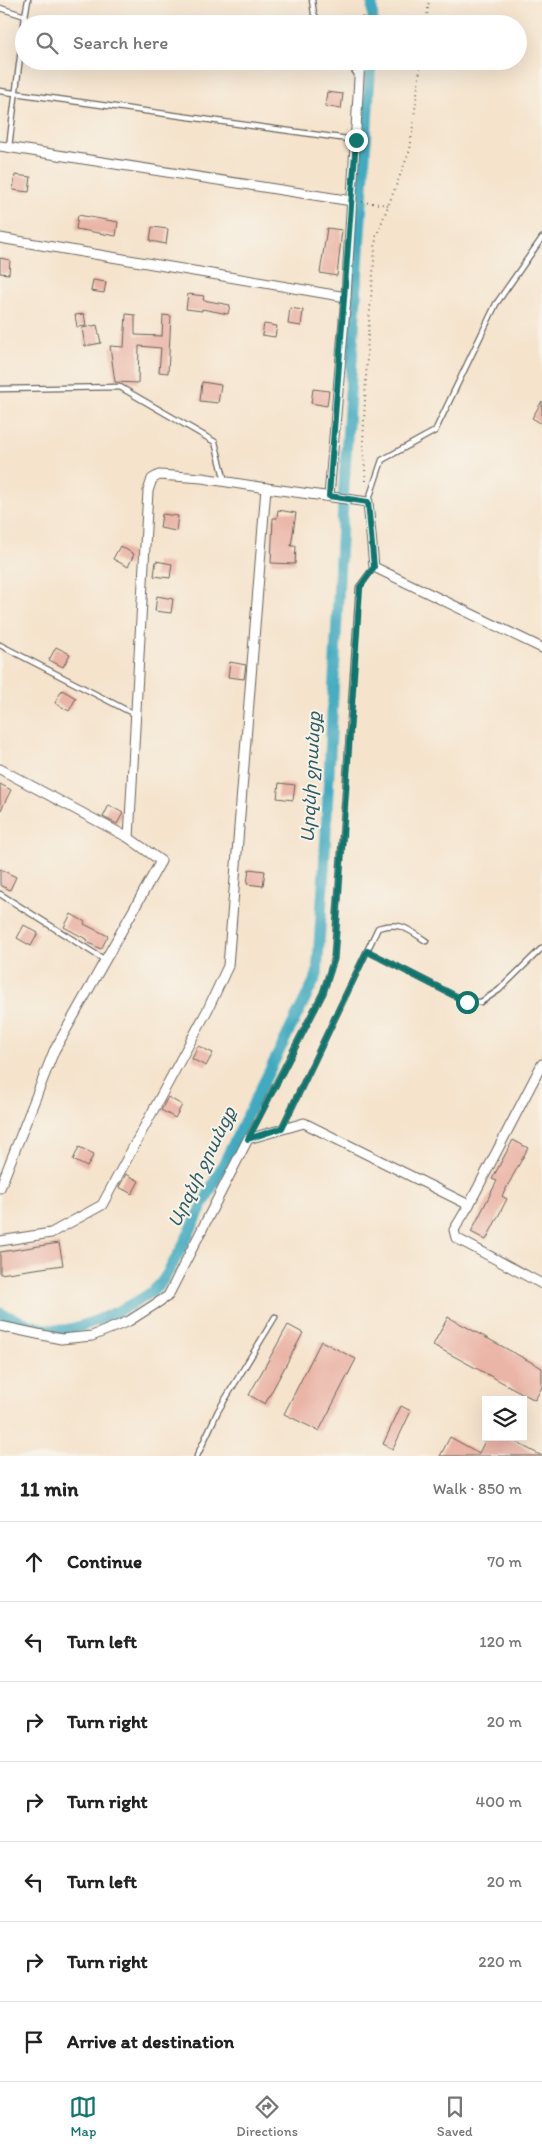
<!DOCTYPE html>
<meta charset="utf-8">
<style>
body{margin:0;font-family:Itim,"Noto Sans Armenian",sans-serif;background:#f2f2f2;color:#222}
.controls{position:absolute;right:15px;bottom:15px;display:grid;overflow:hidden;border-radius:0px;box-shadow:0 5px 20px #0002}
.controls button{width:45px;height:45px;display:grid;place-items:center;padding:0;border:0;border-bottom:1px solid #e0e0e0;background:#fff;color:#222;font:25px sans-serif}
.stop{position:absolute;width:15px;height:15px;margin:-11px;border:4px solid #0f766e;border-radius:50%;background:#fff}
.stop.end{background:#0f766e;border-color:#fff;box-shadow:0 1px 5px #0008}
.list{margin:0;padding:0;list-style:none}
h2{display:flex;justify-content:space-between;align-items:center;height:65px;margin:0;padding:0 20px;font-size:21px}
h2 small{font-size:16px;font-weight:400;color:#767676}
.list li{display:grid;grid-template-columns:32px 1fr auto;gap:15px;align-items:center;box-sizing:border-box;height:80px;padding:0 20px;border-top:1px solid #e0e0e0}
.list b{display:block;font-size:19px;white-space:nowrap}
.list em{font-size:16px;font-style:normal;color:#767676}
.icon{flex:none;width:28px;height:28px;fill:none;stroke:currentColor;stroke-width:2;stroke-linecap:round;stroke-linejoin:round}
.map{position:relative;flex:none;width:542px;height:1456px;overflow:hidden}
.search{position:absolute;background:#fff;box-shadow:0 5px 20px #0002;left:15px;right:15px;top:15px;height:55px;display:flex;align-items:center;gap:12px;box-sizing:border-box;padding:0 18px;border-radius:28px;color:#767676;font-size:19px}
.sheet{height:625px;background:#fff}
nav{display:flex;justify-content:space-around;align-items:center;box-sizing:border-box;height:70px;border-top:1px solid #e0e0e0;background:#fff;font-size:14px;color:#767676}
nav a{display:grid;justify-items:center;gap:2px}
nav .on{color:#0f766e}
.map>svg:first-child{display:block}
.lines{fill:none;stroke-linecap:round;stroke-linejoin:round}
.canal{stroke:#41abc0;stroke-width:11}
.building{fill:#eab4a6}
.service-casing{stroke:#68625a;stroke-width:7}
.minor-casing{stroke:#68625a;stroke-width:11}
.path{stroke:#68625a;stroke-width:2;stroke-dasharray:1 4;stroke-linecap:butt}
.service{stroke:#fff;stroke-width:4.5}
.minor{stroke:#fff;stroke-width:9}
.route{stroke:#0f766e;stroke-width:6}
.labels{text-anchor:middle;stroke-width:4;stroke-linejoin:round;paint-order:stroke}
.water-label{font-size:18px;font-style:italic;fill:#2d5c66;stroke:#f7f3e8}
</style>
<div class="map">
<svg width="542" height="1456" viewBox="0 0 542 1456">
<rect width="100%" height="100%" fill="#f7f3e8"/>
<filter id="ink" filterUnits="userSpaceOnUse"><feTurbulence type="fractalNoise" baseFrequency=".02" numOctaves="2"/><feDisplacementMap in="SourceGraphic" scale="10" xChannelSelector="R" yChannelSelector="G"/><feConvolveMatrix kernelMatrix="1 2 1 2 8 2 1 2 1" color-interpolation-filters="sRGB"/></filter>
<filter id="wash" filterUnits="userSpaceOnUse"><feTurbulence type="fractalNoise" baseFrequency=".0096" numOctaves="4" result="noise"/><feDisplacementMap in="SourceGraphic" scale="20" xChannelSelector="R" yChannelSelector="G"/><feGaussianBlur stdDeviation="1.12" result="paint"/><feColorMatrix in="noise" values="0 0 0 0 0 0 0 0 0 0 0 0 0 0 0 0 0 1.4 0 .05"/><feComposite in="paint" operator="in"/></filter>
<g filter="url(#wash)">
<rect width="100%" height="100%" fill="#f5e3cc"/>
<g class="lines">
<g class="canal">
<polyline points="372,0 373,24"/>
<path d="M0 1313C18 1320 39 1330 59 1330 80 1331 145 1301 159 1285 168 1275 174 1261 181 1249L317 975 324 870 343 503 371 61"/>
</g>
</g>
<g id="blocks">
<g class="building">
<polygon points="327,92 343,94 341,109 325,106"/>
<polygon points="15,175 31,177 29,192 13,190"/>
<polygon points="78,215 118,222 116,236 76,229"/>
<polygon points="152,227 168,229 166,244 150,241"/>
<polygon points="327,228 342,230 337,276 320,273"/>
<polygon points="0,258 10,260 9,274 0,273"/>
<polygon points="93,280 106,282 104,293 91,291"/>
<polygon points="188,294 204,296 203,300 230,305 228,314 202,309 202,311 186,309"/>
<polygon points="290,308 303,310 301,326 288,324"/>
<polygon points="84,314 86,326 77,327 75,315"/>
<polygon points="126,314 135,315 135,335 162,336 163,315 171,316 168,373 159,372 161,348 139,346 138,383 115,382 110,346 124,347"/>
<polygon points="264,324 277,326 275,337 262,335"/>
<polygon points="97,325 101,343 85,346 82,328"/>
<polygon points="202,382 221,385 218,403 200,401"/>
<polygon points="313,389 329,391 327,406 311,403"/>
<polygon points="542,401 542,424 532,418"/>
<polygon points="278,510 296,513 291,546 296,546 295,564 271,563 273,518 277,518"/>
<polygon points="162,514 178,516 176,531 160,528"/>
<polygon points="120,546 134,554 128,567 113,559"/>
<polygon points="156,561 172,564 170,578 154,576"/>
<polygon points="157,596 173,599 171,613 155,611"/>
<polygon points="56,647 70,654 63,667 49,660"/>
<polygon points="230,662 246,665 244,679 228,677"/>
<polygon points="62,690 76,698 69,711 55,703"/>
<polygon points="279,783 295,785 293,800 277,798"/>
<polygon points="0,784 11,790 0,812"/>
<polygon points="109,805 123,813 117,824 103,817"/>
<polygon points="0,869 16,877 10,890 0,885"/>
<polygon points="249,869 265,871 263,886 247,884"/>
<polygon points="71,914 85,922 84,924 108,936 101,949 87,942 88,940 64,927"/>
<polygon points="24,925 38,933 31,946 17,938"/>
<polygon points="198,1046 213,1053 206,1066 192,1059"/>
<polygon points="168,1097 182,1105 175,1118 161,1110"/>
<polygon points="513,1140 528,1148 502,1196 507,1199 486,1240 471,1232 497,1181 492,1179"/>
<polygon points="79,1147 94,1154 87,1167 73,1160"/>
<polygon points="126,1174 139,1181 132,1194 119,1187"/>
<polygon points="59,1243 63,1265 0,1274 0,1252"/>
<polygon points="448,1317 542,1368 542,1387 535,1400 433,1345"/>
<polygon points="288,1325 303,1333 265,1404 249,1395"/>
<polygon points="321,1341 356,1359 319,1431 284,1414"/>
<polygon points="401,1406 411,1411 393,1449 383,1444"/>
<polygon points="450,1437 479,1453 487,1437 506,1437 542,1456 440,1456"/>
</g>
</g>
</g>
<g filter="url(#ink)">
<use href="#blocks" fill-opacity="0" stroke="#68625a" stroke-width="1"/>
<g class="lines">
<defs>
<g id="service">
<polyline points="312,0 314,14 321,24"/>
<polyline points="0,8 25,16"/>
<polyline points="348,61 358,76"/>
<polyline points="0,91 355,140"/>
<polyline points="9,147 25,16 28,0"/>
<polyline points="0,389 120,387 215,442 225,481"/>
<polyline points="368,502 382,460 435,431 496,304 542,238"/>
<polyline points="0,645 136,715"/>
<polyline points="0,894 105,960"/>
<polyline points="367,951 467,1002 481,1002 499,990 542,948"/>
<path d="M282 1128 378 928C399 921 408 929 426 941"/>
<polyline points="248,1138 323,993 334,959 359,587 374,567"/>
<polyline points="197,1456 218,1411 275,1317"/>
</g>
<g id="minor">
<polyline points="362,24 362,22"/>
<polyline points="0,146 352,201"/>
<polyline points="0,238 346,297"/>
<polyline points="329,496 346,297 360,61"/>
<polyline points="0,769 129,838 161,861 54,1051 0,1188"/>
<polyline points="129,838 148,491 152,479 159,475 202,478 266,488 368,502 374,567 542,648"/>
<polyline points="542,1064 469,1205 454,1230 456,1238 542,1284"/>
<polyline points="0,1241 51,1233 102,1205 208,1009 228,966 266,488"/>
<polyline points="0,1326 61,1339 92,1336 129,1321 168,1296 248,1139 304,1123 469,1205"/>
</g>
</defs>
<use href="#service" class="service-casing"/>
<use href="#minor" class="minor-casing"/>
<g class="path">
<polyline points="426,24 429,0"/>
<polyline points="362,202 390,205"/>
<polyline points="366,481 363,444 368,335 376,237 410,150 421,61"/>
</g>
<use href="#service" class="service"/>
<use href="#minor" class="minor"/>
</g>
</g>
<g class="lines" filter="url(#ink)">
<polyline class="route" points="356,140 329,496 368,502 374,567 360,587 334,959 323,993 248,1139 282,1128 367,951 467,1002"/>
</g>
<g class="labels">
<g class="water-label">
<text transform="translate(311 777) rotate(-87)" y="6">Արզնի ջրանցք</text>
<text transform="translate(202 1167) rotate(-64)" y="6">Արզնի ջրանցք</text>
</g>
</g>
</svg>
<div class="controls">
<button><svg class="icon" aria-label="layers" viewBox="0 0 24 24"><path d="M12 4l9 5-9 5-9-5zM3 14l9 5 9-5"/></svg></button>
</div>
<div class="stop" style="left:467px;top:1002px"></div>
<div class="stop end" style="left:356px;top:140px"></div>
<div class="search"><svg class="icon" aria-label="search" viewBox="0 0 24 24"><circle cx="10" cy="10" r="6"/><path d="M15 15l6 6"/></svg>Search here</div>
</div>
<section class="sheet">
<h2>11 min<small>Walk · 850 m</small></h2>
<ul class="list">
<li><svg class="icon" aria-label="ahead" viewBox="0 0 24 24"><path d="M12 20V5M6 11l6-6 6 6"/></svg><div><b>Continue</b></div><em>70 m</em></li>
<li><svg class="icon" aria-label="left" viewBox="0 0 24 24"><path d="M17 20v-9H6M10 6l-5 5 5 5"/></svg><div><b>Turn left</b></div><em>120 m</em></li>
<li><svg class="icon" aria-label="right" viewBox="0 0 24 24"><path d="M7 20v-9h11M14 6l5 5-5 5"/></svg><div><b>Turn right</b></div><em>20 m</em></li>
<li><svg class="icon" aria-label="right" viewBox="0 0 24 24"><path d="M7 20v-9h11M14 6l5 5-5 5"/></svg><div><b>Turn right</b></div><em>400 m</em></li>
<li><svg class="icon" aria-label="left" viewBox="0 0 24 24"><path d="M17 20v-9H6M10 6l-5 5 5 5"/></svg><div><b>Turn left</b></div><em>20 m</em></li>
<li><svg class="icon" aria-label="right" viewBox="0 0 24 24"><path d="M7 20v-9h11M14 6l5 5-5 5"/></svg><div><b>Turn right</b></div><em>220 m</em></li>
<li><svg class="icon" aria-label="arrive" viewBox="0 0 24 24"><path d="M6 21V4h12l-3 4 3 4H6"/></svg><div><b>Arrive at destination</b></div></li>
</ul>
</section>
<nav>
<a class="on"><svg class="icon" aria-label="map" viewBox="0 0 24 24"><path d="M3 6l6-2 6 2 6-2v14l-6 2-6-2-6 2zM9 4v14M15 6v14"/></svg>Map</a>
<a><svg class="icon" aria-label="directions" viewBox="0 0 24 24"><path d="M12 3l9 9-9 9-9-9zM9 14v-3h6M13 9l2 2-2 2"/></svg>Directions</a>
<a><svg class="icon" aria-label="saved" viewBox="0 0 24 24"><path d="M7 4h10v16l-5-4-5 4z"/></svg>Saved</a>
</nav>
